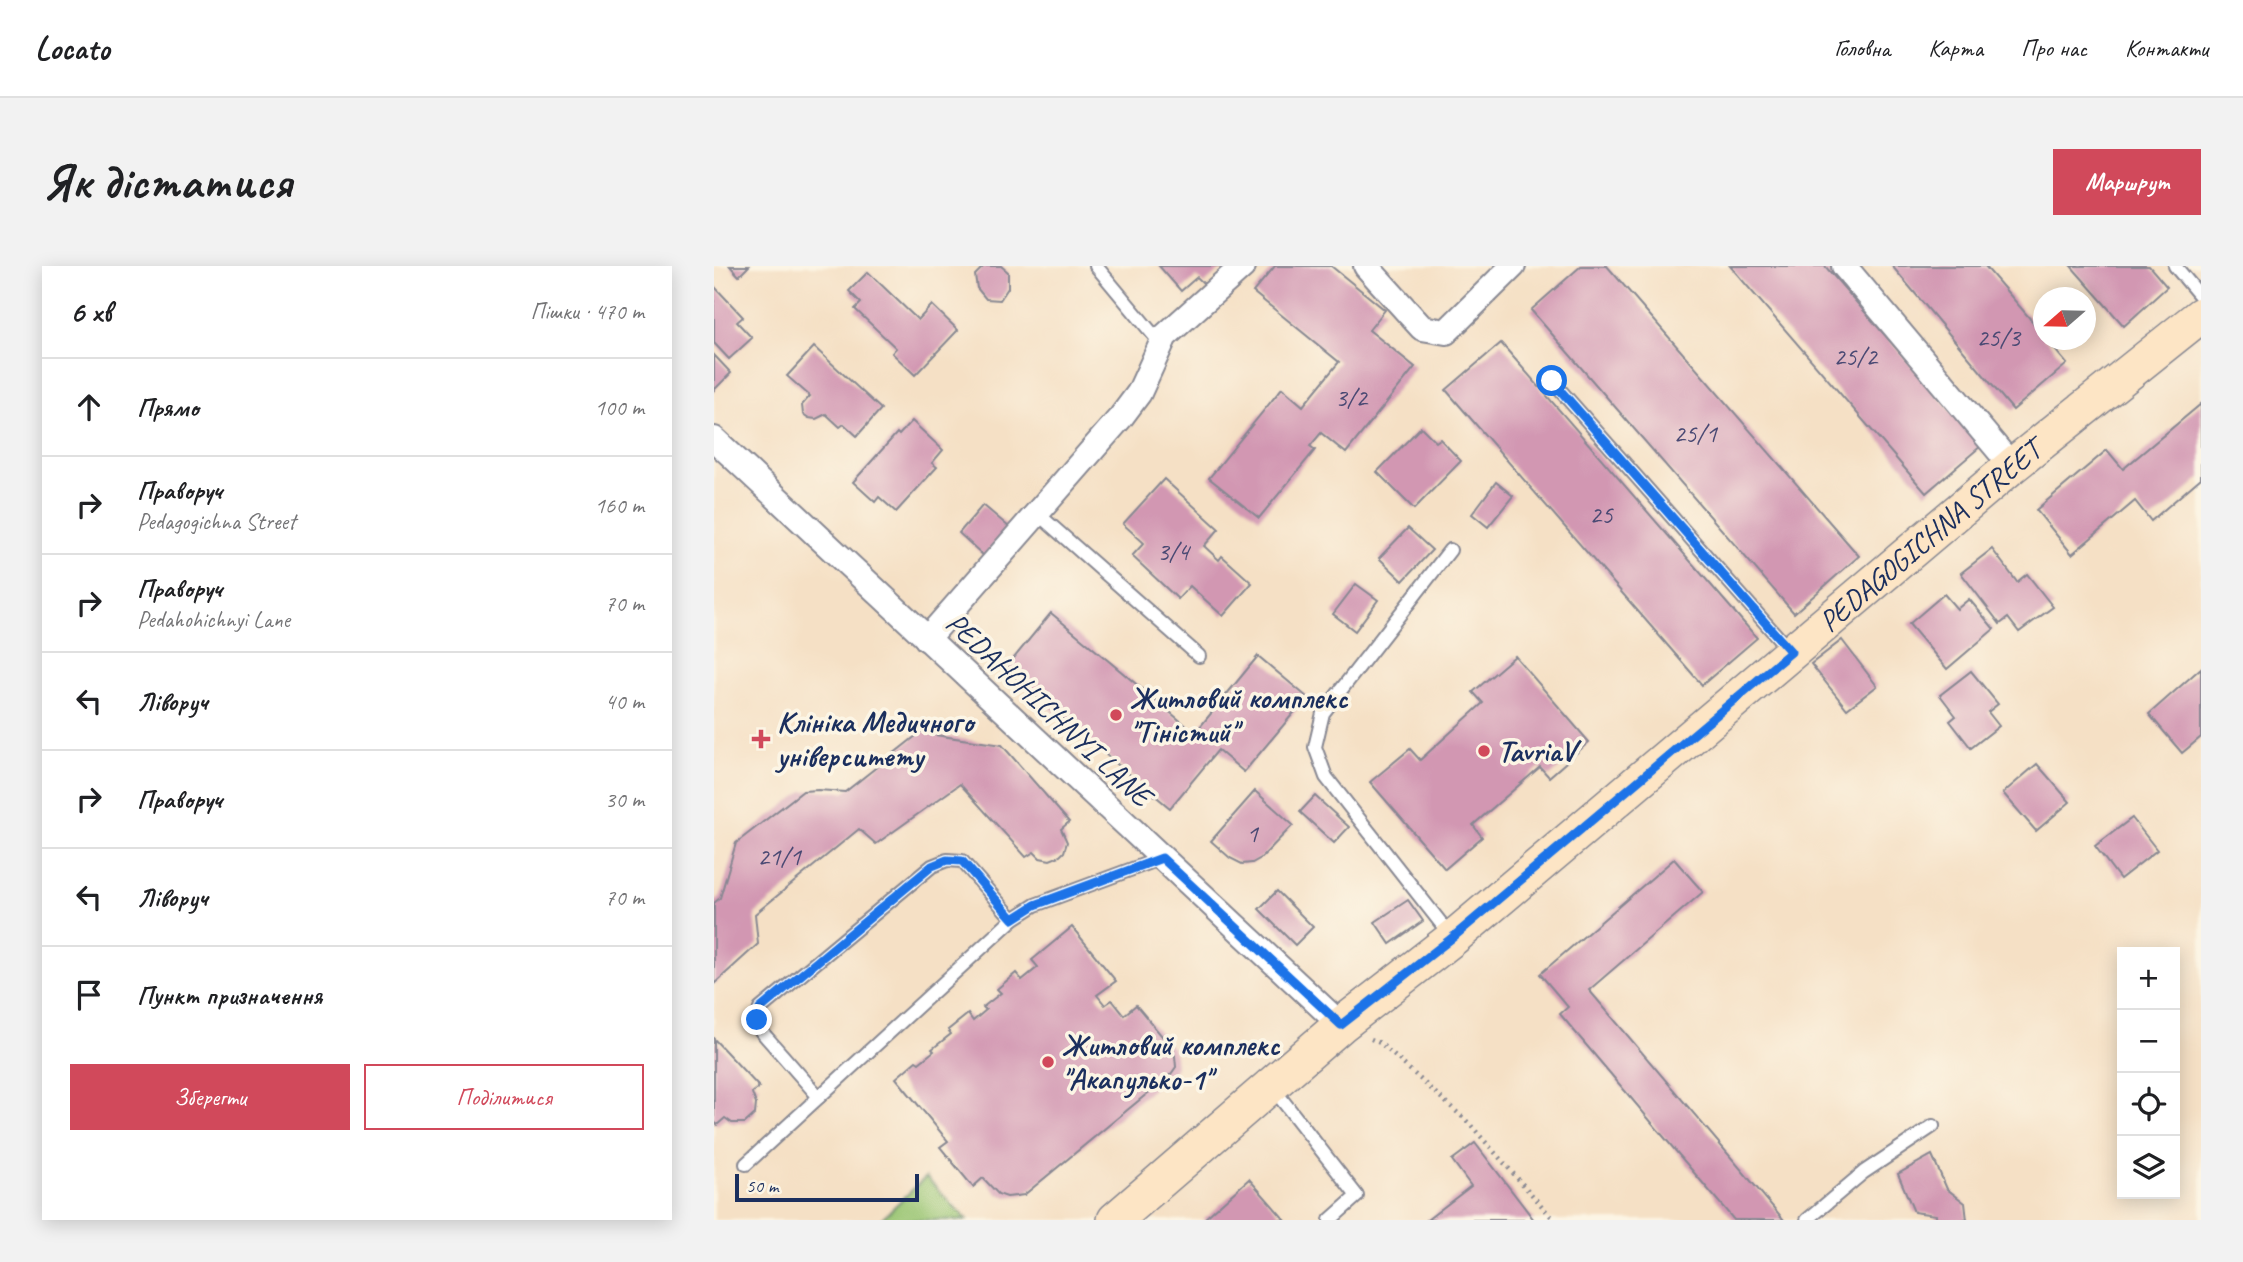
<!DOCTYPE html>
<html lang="uk">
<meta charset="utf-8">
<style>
body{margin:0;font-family:Caveat,sans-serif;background:#f2f2f2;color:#202124}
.controls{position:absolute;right:21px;bottom:21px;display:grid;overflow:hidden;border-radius:0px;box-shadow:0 4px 18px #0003}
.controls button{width:63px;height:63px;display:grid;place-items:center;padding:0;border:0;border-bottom:2px solid #e0e0e0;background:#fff;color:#202124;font:35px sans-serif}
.compass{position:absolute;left:1319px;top:21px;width:63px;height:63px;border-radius:50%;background:#fff;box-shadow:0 4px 18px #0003;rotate:250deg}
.scale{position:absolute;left:21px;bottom:18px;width:184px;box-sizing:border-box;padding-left:7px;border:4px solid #1b2f5e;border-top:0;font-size:19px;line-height:24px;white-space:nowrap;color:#1b2f5e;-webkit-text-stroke:5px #fcf5e5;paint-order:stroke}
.stop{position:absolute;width:21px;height:21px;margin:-16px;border:5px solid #1a73e8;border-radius:50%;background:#fff}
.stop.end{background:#1a73e8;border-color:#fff;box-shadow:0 2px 7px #0008}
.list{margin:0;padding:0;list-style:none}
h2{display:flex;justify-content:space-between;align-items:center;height:91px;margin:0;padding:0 28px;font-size:30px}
h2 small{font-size:23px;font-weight:400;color:#757577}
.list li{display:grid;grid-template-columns:46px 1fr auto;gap:21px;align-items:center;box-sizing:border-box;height:98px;padding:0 28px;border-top:2px solid #e0e0e0}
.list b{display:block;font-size:26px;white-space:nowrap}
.list p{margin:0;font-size:23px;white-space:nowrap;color:#757577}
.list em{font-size:23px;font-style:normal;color:#757577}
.actions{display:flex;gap:14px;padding:21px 28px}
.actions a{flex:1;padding:16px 0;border:2px solid #d1495b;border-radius:0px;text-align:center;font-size:24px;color:#d1495b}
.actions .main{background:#d1495b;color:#fff}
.icon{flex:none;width:38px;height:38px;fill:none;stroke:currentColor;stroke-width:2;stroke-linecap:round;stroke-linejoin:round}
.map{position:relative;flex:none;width:1487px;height:954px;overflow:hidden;border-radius:0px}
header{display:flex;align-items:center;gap:42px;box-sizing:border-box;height:98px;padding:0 35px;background:#fff;border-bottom:2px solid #e0e0e0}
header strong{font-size:33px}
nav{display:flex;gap:38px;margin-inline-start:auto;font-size:24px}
.intro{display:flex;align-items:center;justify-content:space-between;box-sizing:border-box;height:168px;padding:0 42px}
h1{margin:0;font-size:49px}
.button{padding:18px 32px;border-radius:0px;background:#d1495b;color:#fff;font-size:24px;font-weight:700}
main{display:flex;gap:42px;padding:0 42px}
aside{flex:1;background:#fff;border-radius:0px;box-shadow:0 4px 18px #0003}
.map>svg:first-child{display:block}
.green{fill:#99c572;stroke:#5a7a68;stroke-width:2}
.building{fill:#d297b2}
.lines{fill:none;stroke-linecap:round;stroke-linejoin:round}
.lane-casing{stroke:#888892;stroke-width:16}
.street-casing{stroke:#888892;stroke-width:28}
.secondary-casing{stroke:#888892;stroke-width:38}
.path{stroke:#888892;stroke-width:4.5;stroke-dasharray:2 5;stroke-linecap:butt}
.lane{stroke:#fff;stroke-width:12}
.street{stroke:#fff;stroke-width:24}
.secondary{stroke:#fde5c5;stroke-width:35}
.route{stroke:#1a73e8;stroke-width:9}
.poi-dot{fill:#d1495b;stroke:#fcf5e5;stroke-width:2.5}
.labels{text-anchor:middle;stroke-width:7;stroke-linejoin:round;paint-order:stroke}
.number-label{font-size:26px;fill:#494973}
.street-label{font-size:30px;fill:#1b2f5e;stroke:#fcf5e5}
.poi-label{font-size:30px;font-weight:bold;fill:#1b2f5e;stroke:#fcf5e5;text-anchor:start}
</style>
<header>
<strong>Locato</strong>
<nav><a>Головна</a><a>Карта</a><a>Про нас</a><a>Контакти</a></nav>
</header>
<div class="intro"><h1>Як дістатися</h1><a class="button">Маршрут</a></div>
<main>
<aside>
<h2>6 хв<small>Пішки · 470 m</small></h2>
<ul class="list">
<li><svg class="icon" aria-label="ahead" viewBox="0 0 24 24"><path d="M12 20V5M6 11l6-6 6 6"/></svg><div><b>Прямо</b></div><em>100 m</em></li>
<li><svg class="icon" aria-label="right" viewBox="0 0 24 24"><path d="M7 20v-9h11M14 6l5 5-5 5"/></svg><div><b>Праворуч</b><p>Pedagogichna Street</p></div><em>160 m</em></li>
<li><svg class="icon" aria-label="right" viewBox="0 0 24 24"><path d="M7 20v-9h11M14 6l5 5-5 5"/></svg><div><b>Праворуч</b><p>Pedahohichnyi Lane</p></div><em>70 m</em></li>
<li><svg class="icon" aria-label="left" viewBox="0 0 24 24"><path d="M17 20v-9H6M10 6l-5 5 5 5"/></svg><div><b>Ліворуч</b></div><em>40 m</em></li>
<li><svg class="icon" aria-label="right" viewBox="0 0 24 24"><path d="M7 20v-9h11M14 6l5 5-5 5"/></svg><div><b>Праворуч</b></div><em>30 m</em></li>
<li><svg class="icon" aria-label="left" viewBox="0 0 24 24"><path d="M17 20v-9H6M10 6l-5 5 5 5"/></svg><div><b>Ліворуч</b></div><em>70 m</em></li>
<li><svg class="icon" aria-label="arrive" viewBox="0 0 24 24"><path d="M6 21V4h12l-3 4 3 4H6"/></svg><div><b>Пункт призначення</b></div></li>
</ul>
<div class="actions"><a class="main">Зберегти</a><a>Поділитися</a></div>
</aside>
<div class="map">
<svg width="1487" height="954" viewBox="0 0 1487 954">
<rect width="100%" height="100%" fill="#fcf5e5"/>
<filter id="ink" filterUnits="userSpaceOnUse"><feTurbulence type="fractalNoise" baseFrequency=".0143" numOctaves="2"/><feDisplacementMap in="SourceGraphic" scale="14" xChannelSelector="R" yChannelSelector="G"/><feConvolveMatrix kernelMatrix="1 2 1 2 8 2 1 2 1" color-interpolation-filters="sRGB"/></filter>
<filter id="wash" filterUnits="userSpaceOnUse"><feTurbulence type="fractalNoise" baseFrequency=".00686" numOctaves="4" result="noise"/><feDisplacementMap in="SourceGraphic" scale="28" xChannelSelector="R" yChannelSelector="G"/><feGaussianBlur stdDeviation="1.57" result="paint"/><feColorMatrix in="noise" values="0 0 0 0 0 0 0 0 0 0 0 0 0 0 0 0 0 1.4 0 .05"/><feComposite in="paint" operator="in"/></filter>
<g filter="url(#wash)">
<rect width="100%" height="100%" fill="#f5e0c5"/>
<polygon class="green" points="212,911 253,954 166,954"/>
<g id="blocks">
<g class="building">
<polygon points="16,0 35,0 25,10"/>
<polygon points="270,0 287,0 294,6 294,22 286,34 272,33 263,22 261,9"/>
<polygon points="445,0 511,0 490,18 483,11 467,25"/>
<polygon points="561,0 617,0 671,44 655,64 701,101 632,187 607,167 596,180 601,184 545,252 495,212 568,122 589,140 625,96 539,26"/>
<polygon points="867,0 893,0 1145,290 1080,347 817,44"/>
<polygon points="1016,0 1111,0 1267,180 1212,227"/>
<polygon points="1178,0 1271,0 1330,69 1330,74 1333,74 1353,98 1299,144"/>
<polygon points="1357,0 1435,0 1453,21 1410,60"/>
<polygon points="154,6 204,54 218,39 244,64 201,109 178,87 182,82 141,43 147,37 135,25"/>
<polygon points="0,20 29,51 23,56 38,72 15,93 0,77"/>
<polygon points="787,77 1043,372 988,419 732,124"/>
<polygon points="100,81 167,143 143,170 130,158 126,161 112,148 102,153 95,152 89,148 88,139 96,130 73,110"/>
<polygon points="0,89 17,107 0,124"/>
<polygon points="1487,138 1487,212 1437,255 1421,235 1358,288 1322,244 1393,184 1409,203"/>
<polygon points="198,155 229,184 218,197 223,201 182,246 165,231 161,236 139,216 183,167 185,169"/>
<polygon points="707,161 722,176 726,173 747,195 700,243 663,206"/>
<polygon points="450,213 505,263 490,280 505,294 508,290 538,317 509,350 476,320 464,333 418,290 430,277 409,258"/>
<polygon points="782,216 799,230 774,261 758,248"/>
<polygon points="269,239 295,261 270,290 245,267"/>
<polygon points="694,262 718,284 689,315 665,292"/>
<polygon points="1278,283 1303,316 1313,308 1339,341 1305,366 1294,352 1286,358 1247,307"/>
<polygon points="642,318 664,334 641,365 619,348"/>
<polygon points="1230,328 1243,343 1255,333 1280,363 1233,403 1195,358"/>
<polygon points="337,347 481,467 544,390 593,431 530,506 504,484 456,542 290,404"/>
<polygon points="1128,374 1163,420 1133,443 1097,398"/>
<polygon points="801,390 875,476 835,511 826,501 759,559 768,571 731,603 656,516 696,483 706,494 769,437 759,426"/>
<polygon points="1487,402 1487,471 1468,487 1435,448"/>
<polygon points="1257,405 1284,438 1274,446 1285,460 1257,482 1236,455 1242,450 1226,429"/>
<polygon points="212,462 221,469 288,479 355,556 347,563 353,576 350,586 346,590 336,594 326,592 320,586 312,591 246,518 162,578 145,563 41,648 44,678 0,718 0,637 6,632 22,577 89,525 104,524 131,526"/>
<polygon points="1323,498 1356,536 1322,565 1289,527"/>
<polygon points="541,525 579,559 547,592 538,597 528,598 516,592 497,575"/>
<polygon points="601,530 635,561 620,577 586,546"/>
<polygon points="1418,552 1443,584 1406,613 1381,580"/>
<polygon points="960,593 989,626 875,724 1070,954 1020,954 846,748 854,741 826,708"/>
<polygon points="563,625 599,661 581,679 545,643"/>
<polygon points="694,634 709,655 676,678 661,656"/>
<polygon points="358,661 402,715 383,729 391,739 398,734 410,749 422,739 458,782 461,790 462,801 457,808 310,929 293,931 284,928 269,912 259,921 226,881 234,875 182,812 202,795 205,797 220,785 218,783 237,768 234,764 254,748 259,755 272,744 269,741 287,727 283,723 302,707 308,714 324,701 318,694"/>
<polygon points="0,773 45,821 38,827 42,838 41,848 31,857 18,857 11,852 3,859 0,855"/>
<polygon points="761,877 820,954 713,954 757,920 738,894"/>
<polygon points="1218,889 1233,923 1251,937 1253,954 1222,954 1222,949 1200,946 1184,908"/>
<polygon points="535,913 571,954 489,954"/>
</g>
</g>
</g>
<g filter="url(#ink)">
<use href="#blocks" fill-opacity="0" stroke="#888892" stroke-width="2"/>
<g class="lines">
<defs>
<g id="lane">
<polyline points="382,0 447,78"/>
<polyline points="1461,0 1487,31"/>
<polyline points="838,115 1077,386"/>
<polyline points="323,247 485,390"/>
<polyline points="736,284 609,447 601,481 612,511 737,670"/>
<polyline points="558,821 643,930 616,954"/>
<polyline points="105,831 47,765 43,754 46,743 218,600 233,594 248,595 299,653"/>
<polyline points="32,898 299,653 321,639 448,592"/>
<polyline points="1093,954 1150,906 1219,860"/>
</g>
<g id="street">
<polyline points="652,0 708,62 732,66 799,0"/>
<polyline points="1130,0 1298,200"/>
<polyline points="0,173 627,759"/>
<polyline points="213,373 407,151 425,127 451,70 529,0"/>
</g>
<g id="secondary">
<path id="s1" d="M401 954 627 759 739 672 1298 200 1487 49"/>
</g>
</defs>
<use href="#lane" class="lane-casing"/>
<use href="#street" class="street-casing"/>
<use href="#secondary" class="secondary-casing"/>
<polyline class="path" points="657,773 666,777 755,857 840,954"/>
<use href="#lane" class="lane"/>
<use href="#street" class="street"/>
<use href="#secondary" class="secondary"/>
</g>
</g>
<g class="lines" filter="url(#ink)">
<polyline class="route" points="43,754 46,743 218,600 233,594 248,595 299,653 321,639 448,592 627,759 738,672 1077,386 838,115"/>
</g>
<g class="poi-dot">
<circle cx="402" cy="449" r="7"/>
<path d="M43.5 462.5h7v7h7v7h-7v7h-7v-7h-7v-7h7z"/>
<circle cx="770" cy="485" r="7"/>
<circle cx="334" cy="796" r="7"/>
</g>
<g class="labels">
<g class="number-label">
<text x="1284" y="80">25/3</text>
<text x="1141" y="99">25/2</text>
<text x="637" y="140">3/2</text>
<text x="981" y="176">25/1</text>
<text x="887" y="257">25</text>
<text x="459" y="294">3/4</text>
<text x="538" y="576">1</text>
<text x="65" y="599">21/1</text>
</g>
<g class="street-label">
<text dy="10" stroke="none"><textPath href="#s1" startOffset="1064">PEDAGOGICHNA STREET</textPath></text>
<text transform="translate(335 443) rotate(43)" y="10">PEDAHOHICHNYI LANE</text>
</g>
<g class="poi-label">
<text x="416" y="442">Житловий комплекс<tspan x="416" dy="34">"Тіністий"</tspan></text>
<text x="63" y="466">Клініка Медичного<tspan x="63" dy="34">університету</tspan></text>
<text x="784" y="495">TavriaV</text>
<text x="348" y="789">Житловий комплекс<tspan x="348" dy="34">"Акапулько-1"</tspan></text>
</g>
</g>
</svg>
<div class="controls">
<button>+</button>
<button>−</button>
<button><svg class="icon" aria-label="locate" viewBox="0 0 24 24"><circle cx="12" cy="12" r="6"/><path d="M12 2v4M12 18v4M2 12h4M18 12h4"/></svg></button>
<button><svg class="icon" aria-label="layers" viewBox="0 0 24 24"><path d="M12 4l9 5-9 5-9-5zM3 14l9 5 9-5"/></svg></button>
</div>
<svg class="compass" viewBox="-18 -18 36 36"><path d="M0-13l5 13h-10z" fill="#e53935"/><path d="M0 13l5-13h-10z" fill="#757577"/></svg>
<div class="scale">50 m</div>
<div class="stop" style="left:838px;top:115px"></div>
<div class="stop end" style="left:43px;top:754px"></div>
</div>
</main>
